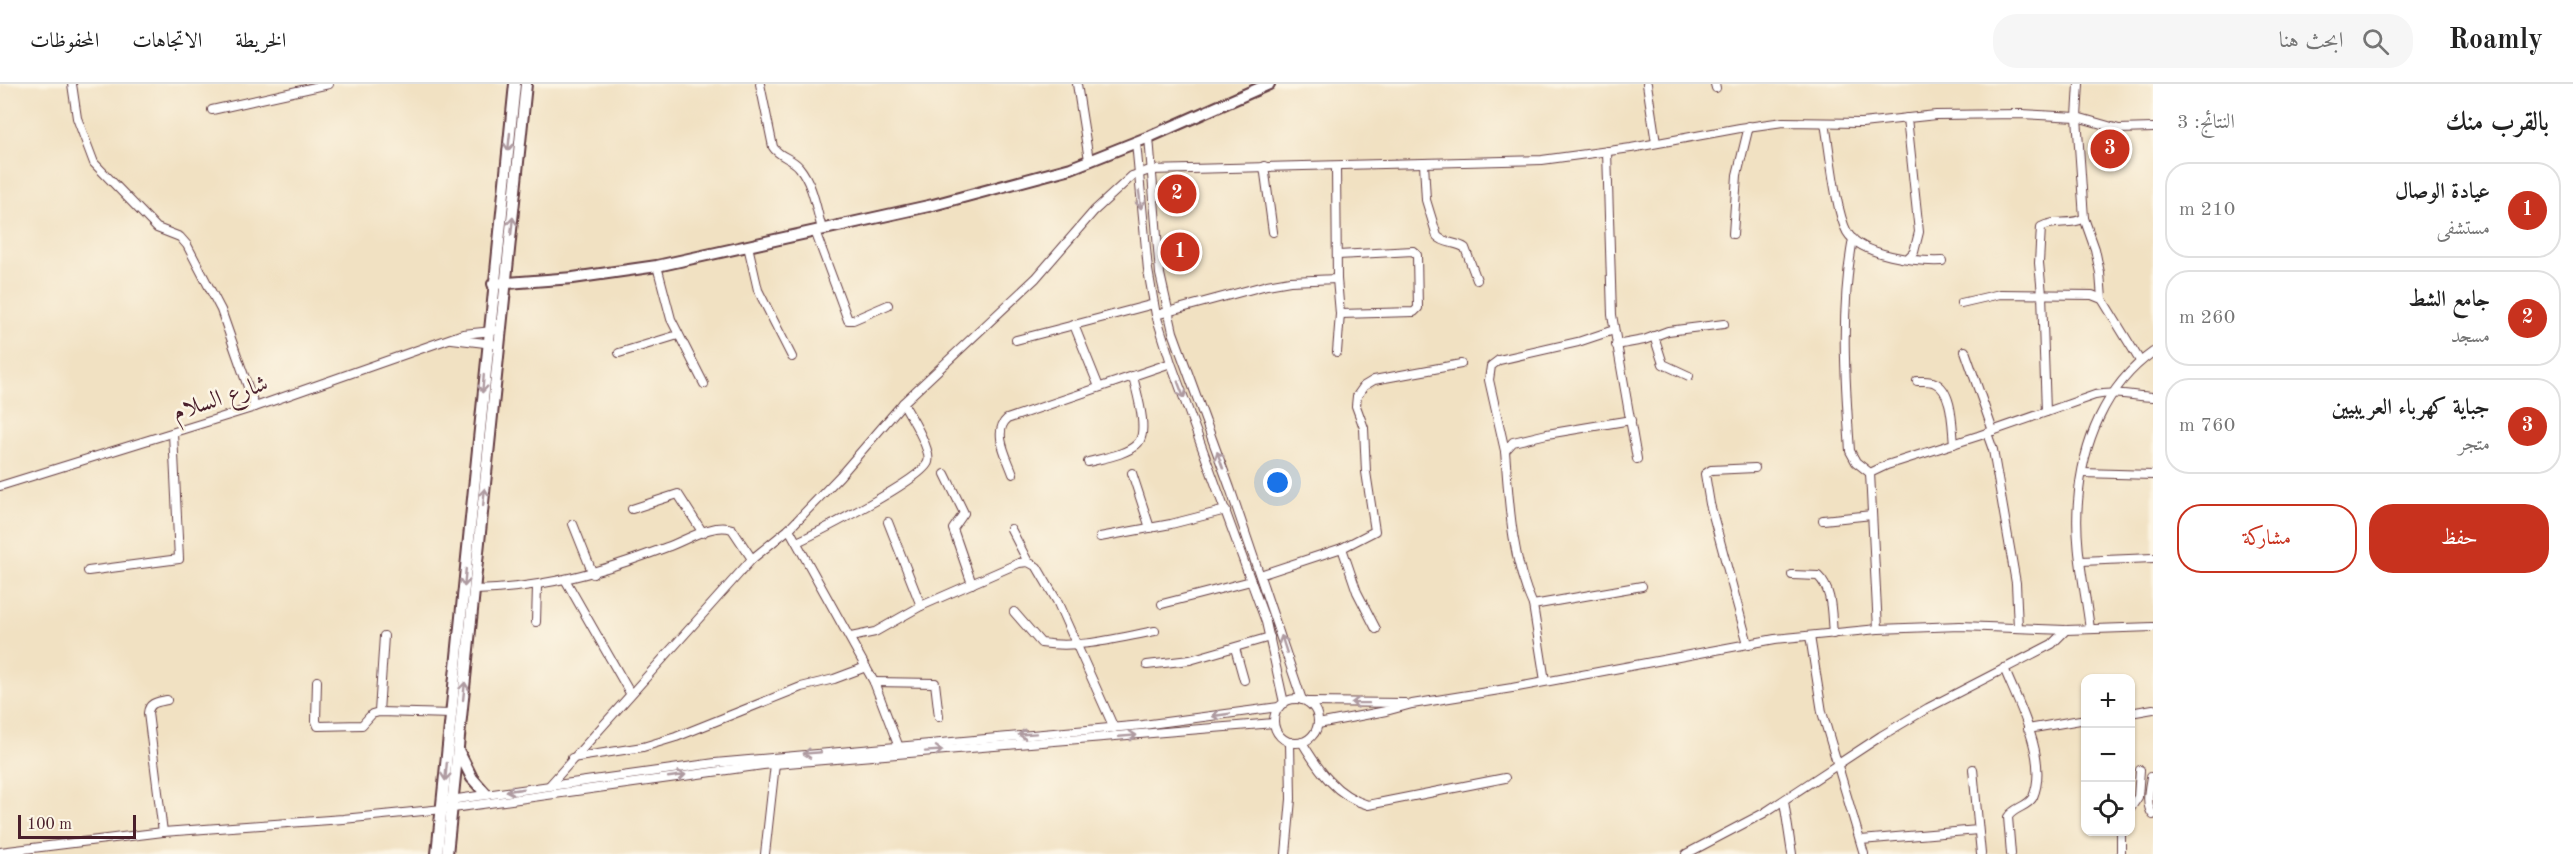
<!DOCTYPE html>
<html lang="ar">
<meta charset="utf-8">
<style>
body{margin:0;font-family:"Old Standard TT",Amiri,serif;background:#f6f6f6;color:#222;direction:rtl}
.controls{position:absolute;right:18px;bottom:18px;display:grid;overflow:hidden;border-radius:12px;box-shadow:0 2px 4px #0004}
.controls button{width:54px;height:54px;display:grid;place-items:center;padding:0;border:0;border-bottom:2px solid #e0e0e0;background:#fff;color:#222;font:30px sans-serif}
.scale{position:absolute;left:18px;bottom:15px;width:118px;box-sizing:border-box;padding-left:6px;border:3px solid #4a1f2b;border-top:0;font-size:16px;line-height:21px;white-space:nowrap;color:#4a1f2b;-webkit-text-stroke:4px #fcf5e5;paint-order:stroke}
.you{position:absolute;left:1278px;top:399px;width:21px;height:21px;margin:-15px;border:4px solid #fff;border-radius:50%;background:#1a73e8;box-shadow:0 0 0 9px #1a73e833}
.badge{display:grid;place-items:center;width:39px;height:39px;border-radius:50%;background:#c8321e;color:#fff;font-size:20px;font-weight:700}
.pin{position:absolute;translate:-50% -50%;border:3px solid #fff;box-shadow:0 2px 6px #0006}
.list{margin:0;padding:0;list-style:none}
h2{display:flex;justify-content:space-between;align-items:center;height:78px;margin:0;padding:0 24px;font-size:26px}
h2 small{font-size:20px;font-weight:400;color:#767676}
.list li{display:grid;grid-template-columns:39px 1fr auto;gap:18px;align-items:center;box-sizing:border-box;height:96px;margin:0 12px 12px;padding:0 12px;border:2px solid #e0e0e0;border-radius:24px}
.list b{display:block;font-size:22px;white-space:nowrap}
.list p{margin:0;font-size:20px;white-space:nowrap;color:#767676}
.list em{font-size:20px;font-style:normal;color:#767676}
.actions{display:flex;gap:12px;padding:18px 24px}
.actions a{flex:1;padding:14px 0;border:2px solid #c8321e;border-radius:24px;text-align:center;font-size:21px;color:#c8321e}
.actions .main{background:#c8321e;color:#fff}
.icon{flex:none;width:33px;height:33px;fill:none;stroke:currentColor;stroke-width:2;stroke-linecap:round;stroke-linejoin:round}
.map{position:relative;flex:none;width:2153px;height:770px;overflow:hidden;direction:ltr}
header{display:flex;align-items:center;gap:36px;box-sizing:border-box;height:84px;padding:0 30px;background:#fff;border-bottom:2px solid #e0e0e0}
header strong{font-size:28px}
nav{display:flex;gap:33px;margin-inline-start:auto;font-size:21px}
.search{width:420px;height:54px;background:#f6f6f6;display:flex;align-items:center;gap:15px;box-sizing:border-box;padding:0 21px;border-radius:24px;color:#767676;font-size:22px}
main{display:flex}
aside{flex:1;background:#fff}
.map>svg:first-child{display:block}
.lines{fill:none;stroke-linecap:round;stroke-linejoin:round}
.street-casing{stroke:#633c42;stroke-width:10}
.secondary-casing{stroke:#633c42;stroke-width:14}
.street{stroke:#fff;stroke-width:8}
.secondary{stroke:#fff;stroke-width:10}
.oneway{stroke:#ae9aa0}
.labels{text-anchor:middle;stroke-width:5;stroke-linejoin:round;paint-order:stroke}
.street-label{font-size:24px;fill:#4a1f2b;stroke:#fcf5e5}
</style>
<header>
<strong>Roamly</strong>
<div class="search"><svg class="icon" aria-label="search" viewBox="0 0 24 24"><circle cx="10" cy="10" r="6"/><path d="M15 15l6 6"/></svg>ابحث هنا</div>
<nav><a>الخريطة</a><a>الاتجاهات</a><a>المحفوظات</a></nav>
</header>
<main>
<aside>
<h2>بالقرب منك<small>النتائج: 3</small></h2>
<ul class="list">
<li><span class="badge">1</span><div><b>عيادة الوصال</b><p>مستشفى</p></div><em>210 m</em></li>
<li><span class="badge">2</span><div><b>جامع الشط</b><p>مسجد</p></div><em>260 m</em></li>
<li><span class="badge">3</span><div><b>جباية كهرباء العريبيين</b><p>متجر</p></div><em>760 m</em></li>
</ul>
<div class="actions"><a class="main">حفظ</a><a>مشاركة</a></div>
</aside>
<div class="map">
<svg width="2153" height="770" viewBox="0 0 2153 770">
<rect width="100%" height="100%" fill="#fcf5e5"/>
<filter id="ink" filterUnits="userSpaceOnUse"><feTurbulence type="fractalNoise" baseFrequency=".0167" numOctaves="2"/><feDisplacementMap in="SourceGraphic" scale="12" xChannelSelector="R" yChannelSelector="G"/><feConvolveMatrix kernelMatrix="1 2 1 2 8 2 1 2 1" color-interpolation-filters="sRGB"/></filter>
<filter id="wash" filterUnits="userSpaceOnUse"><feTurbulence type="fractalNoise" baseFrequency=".008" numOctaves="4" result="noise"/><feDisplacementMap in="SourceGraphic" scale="24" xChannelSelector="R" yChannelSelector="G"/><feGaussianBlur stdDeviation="1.35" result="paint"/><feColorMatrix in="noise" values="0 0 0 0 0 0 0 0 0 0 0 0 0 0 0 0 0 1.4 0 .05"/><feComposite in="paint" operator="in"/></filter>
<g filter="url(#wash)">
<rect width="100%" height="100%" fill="#f1e1c2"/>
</g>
<g filter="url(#ink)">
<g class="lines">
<defs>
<g id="street">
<polyline points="72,0 77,34 94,79 157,144 180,153 187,161 221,226 255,323"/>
<path d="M760 0 773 63C779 73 792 74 799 83 813 100 816 124 822 145"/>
<polyline points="1077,0 1089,76"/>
<polyline points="1647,0 1656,59"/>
<polyline points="1715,0 1716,4"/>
<polyline points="212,26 329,0"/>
<polyline points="1907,34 1919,148 1914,168 1908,174"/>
<path d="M1825 39C1830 67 1835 125 1847 148 1861 172 1918 178 1942 177"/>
<polyline points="1149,53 1160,190 1173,248 1230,404 1302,616"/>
<polyline points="1136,58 1148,186 1156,231 1171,279 1266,538 1284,619"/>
<polyline points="1607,67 1612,231 1637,375"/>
<path d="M1424 79 1426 116 1437 152C1444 160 1457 158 1465 164L1477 196"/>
<polyline points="1264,82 1273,148"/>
<polyline points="2084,134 2095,165 2100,189 2102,215"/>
<polyline points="815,147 848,236 853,236 888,221"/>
<polyline points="1733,150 1737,91 1749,42"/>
<path d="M1853 155C1840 226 1845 296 1850 367L1856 378 1870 389"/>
<polyline points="748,162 758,206 792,273"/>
<polyline points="657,182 671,235 704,300"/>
<polyline points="1337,195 1340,230 1414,228 1418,224 1417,171 1413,167 1338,171"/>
<polyline points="1961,219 2000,210 2092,211 2102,215 2140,277"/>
<polyline points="1156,231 1267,201 1290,197 1337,195 1336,82"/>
<polyline points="1654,252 1663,280 1689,292"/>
<polyline points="452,255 493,260"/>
<polyline points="1016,256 1074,241"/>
<polyline points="1616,261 1644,256 1668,247 1724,240"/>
<polyline points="1965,267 1993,347"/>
<polyline points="1337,268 1340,230"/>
<polyline points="619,269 678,251"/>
<path d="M1917 297C1923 297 1930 296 1935 299 1953 307 1952 343 1954 360"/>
<polyline points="1099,303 1074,241 1154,220"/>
<path d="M2046 328 2042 210 2039 179 2041 143C2054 135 2072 142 2084 134L2077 33 2079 0"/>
<polyline points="1987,349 1993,366 2016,499 2018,544"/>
<polyline points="1505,367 1489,296 1491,282 1499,276 1578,258 1614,246"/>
<path d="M1088 378C1103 374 1126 371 1137 360 1150 349 1136 307 1133 292"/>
<polyline points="1132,389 1150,444"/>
<polyline points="2082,389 2153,391"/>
<polyline points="945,390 964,429 953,445 972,500"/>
<path d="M1013 390C1008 375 992 348 1007 335L1171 279"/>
<polyline points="0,402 255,323 463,250 493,247"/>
<polyline points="632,425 678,410 703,449"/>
<polyline points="1823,436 1872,431"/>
<polyline points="888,438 921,522"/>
<polyline points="573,440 593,490"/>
<polyline points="789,445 874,598 900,666"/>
<polyline points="1011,445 1028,478"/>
<polyline points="1100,453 1171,440 1226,426"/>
<path d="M797 458C817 449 923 395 928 378 932 366 910 331 903 319"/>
<polyline points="1342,464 1375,447 1366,388 1364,344 1356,322 1357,312 1364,302 1374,296 1461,280"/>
<polyline points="2081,477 2153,474"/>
<polyline points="88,487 179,475 173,349"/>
<polyline points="1260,491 1342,464 1357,508 1376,545"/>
<path d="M1792 491 1818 492C1833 506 1831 530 1833 550"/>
<polyline points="566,497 630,609"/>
<path d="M475 506C545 504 602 488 667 463 685 457 713 438 732 445L752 475"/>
<polyline points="1162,520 1251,497"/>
<path d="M1533 521C1511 474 1509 417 1505 367L1513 358 1547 350 1631 336"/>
<path d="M1014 528 1041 559C1080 565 1117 554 1155 547"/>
<polyline points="536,538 537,502"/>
<path d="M1878 545 1870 389 1887 381 1978 352 2095 311C2115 307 2133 312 2153 313"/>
<path d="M2090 545C2085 504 2074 460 2078 418 2082 360 2105 302 2153 268"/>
<polyline points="1810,552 1822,628 1864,770"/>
<polyline points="851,553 875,548 921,522 1019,479 1028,478 1037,483 1044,495 1057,517 1114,644"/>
<polyline points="1748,560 1710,420 1705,390 1711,386 1755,384"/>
<polyline points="1235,564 1244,596"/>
<polyline points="1147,581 1190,576 1270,553"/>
<path d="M2004 584C2018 618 2049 676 2033 713 2028 723 2014 723 2008 733L2011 770"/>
<polyline points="317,597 316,637 318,642 362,641 372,630 379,628 452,630"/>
<polyline points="1545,597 1533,521 1642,502"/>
<polyline points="874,598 935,599 939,633"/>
<circle cx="1296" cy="637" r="22"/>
<polyline points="1308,618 1405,619"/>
<polyline points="379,628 384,552"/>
<polyline points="2130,629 2153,625"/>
<polyline points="1318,640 1386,627 1412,620 1512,604 1775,555 1878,545 1960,542 2066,546 2153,543"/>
<polyline points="2028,645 2086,635"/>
<path d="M1302 658C1318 685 1336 712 1368 721L1505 694"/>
<polyline points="572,674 643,663 676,653 801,603 834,595 866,583"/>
<polyline points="1973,685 1981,770"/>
<path d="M2151 693C2149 705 2145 721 2153 731"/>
<polyline points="549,702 752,475 789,445 840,392 903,319 1036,194 1094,127 1132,92 1150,86 1542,76 1631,64 1740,44 1783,38 1862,39 1936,31 2021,30 2077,33 2119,45 2153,44"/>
<polyline points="450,716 715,679 1143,641 1279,623"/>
<polyline points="1784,717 1792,770"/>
<polyline points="2130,725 2138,713 2140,686"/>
<path d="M163 748 148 629C149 618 158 618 167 616"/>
<polyline points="2121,748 2121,770"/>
<polyline points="1861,756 1978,746"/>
<polyline points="0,768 163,748 343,735 453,724 763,681 1274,639"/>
<polyline points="765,770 775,680"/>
<polyline points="1286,770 1291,715 1290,658"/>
<polyline points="1686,770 1764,729 1881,652 1928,624 2052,560 2066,546"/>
</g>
<g id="secondary">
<polyline points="493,200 573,194 657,182 933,121 1071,84 1149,53 1269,0"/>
<polyline points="459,668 472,694 486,710"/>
<polyline points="437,770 515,0"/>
<polyline points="447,770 526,0"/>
</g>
</defs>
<use href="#street" class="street-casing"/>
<use href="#secondary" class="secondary-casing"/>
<use href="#street" class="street"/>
<use href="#secondary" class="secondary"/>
</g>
<defs><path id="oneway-shaft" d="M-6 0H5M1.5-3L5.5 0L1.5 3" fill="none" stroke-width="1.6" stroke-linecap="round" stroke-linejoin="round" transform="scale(1.5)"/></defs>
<g class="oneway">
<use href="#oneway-shaft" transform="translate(509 58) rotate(96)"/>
<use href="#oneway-shaft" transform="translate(1140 116) rotate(83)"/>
<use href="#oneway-shaft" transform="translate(512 142) rotate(-84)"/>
<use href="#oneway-shaft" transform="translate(483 300) rotate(95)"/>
<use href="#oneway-shaft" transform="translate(1181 306) rotate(69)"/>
<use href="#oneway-shaft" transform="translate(1220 376) rotate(-110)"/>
<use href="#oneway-shaft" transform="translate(484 413) rotate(-84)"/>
<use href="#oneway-shaft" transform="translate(465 494) rotate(95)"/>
<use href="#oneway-shaft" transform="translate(1284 560) rotate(-108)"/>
<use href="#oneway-shaft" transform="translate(464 607) rotate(-84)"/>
<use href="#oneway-shaft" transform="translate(1360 619) rotate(-179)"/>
<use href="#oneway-shaft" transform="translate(1221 631) rotate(172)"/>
<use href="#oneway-shaft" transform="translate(1027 650) rotate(176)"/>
<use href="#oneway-shaft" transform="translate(1128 652) rotate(-5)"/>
<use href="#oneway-shaft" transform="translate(934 667) rotate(-4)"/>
<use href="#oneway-shaft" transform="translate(812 669) rotate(175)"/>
<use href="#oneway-shaft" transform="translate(446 688) rotate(95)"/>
<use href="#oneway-shaft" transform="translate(677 692) rotate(-8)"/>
<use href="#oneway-shaft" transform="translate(515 706) rotate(172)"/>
</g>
</g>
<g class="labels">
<g class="street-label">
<text transform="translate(220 313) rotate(-18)" y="8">شارع السلام</text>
</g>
</g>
</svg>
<div class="controls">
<button>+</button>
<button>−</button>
<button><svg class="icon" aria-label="locate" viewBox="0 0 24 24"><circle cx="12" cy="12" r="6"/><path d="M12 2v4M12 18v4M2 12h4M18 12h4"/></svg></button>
</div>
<div class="scale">100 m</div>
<div class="you"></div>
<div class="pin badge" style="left:1180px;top:168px">1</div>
<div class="pin badge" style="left:1177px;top:110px">2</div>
<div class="pin badge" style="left:2110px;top:65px">3</div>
</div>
</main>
